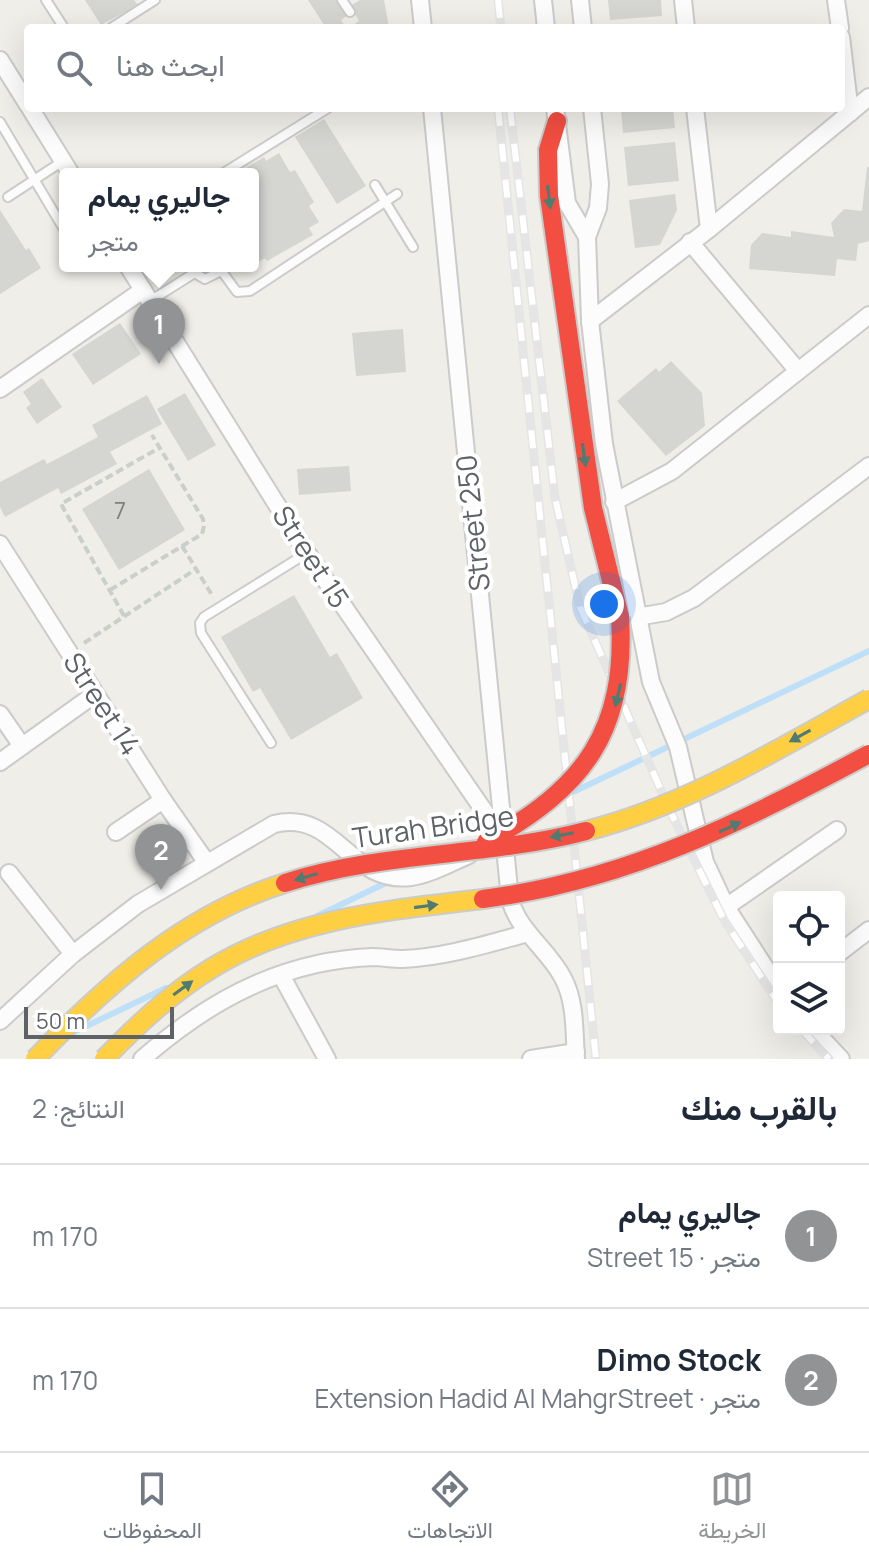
<!DOCTYPE html>
<html lang="ar">
<meta charset="utf-8">
<style>
body{margin:0;font-family:Manrope,Vazirmatn,sans-serif;background:#f2f2f3;color:#1f2937;direction:rtl}
.controls{position:absolute;right:24px;bottom:24px;display:grid;overflow:hidden;border-radius:8px;box-shadow:0 8px 32px #0002}
.controls button{width:72px;height:72px;display:grid;place-items:center;padding:0;border:0;border-bottom:2px solid #e0e1e3;background:#fff;color:#1f2937;font:40px sans-serif}
.scale{position:absolute;left:24px;bottom:20px;width:150px;box-sizing:border-box;padding-left:8px;border:4px solid #5e6267;border-top:0;font-size:22px;line-height:28px;white-space:nowrap;color:#5e6267;-webkit-text-stroke:6px #fff;paint-order:stroke}
.you{position:absolute;left:604px;top:604px;width:28px;height:28px;margin:-20px;border:6px solid #fff;border-radius:50%;background:#1a73e8;box-shadow:0 0 0 12px #1a73e833}
.badge{display:grid;place-items:center;width:52px;height:52px;border-radius:50%;background:#919394;color:#fff;font-size:26px;font-weight:700}
.pin{position:absolute;translate:-50% -66px;filter:drop-shadow(0 2px 4px #0008)}
.pin::after{content:'';position:absolute;top:42px;width:28px;height:24px;background:inherit;clip-path:polygon(0 0,100% 0,50% 100%)}
.popup{position:absolute;left:59px;top:168px;width:200px;height:104px;box-sizing:border-box;display:grid;place-content:center;border-radius:8px;background:#fff;filter:drop-shadow(0 2px 6px #0005);font-size:26px;white-space:nowrap;color:#747a83}
.popup b{font-size:30px;color:#1f2937}
.popup::after{content:'';position:absolute;left:50%;top:100%;margin-left:-16px;border:16px solid transparent;border-top-color:#fff}
.list{margin:0;padding:0;list-style:none}
h2{display:flex;justify-content:space-between;align-items:center;height:104px;margin:0;padding:0 32px;font-size:34px}
h2 small{font-size:26px;font-weight:400;color:#747a83}
.list li{display:grid;grid-template-columns:52px 1fr auto;gap:24px;align-items:center;box-sizing:border-box;height:144px;padding:0 32px;border-top:2px solid #e0e1e3}
.list b{display:block;font-size:30px;white-space:nowrap}
.list p{margin:0;font-size:26px;white-space:nowrap;color:#747a83}
.list em{font-size:26px;font-style:normal;color:#747a83}
.icon{flex:none;width:44px;height:44px;fill:none;stroke:currentColor;stroke-width:2;stroke-linecap:round;stroke-linejoin:round}
.map{position:relative;flex:none;width:869px;height:1059px;overflow:hidden;direction:ltr}
.search{position:absolute;background:#fff;box-shadow:0 8px 32px #0002;left:24px;right:24px;top:24px;height:88px;display:flex;align-items:center;gap:20px;box-sizing:border-box;padding:0 28px;border-radius:8px;color:#747a83;font-size:30px}
.sheet{height:392px;background:#fff}
nav{display:flex;justify-content:space-around;align-items:center;box-sizing:border-box;height:112px;border-top:2px solid #e0e1e3;background:#fff;font-size:22px;color:#747a83}
nav a{display:grid;justify-items:center;gap:4px}
nav .on{color:#919394}
.map>svg:first-child{display:block}
.lines{fill:none;stroke-linecap:round;stroke-linejoin:round}
.stream{stroke:#bedff8;stroke-width:6}
.building{fill:#d5d5d2}
.lane-casing{stroke:#cbcbcb;stroke-width:12}
.street-casing{stroke:#cbcbcb;stroke-width:20}
.jam-casing{stroke:#cbcbc9;stroke-width:22}
.path{stroke:#cacfcb;stroke-width:4;stroke-dasharray:8 4;stroke-linecap:butt}
.lane{stroke:#fdfcfc;stroke-width:8}
.street{stroke:#fdfcfc;stroke-width:16}
.jam{stroke:#f24e42;stroke-width:18}
.rail-casing{stroke:#e4e5e4;stroke-width:9}
.rail{stroke:#fff;stroke-width:6;stroke-dasharray:18;stroke-linecap:butt}
.slow-bridge-casing{stroke:#cbcbc9;stroke-width:22;stroke-linecap:butt}
.jam-bridge-casing{stroke:#cbcbc9;stroke-width:22;stroke-linecap:butt}
.slow-bridge{stroke:#ffcf43;stroke-width:18}
.jam-bridge{stroke:#f24e42;stroke-width:18}
.oneway{fill:#507b71}
.labels{text-anchor:middle;stroke-width:8;stroke-linejoin:round;paint-order:stroke}
.number-label{font-size:24px;fill:#7d8083}
.street-label{font-size:28px;fill:#5e6267;stroke:#fff}
</style>
<div class="map">
<svg width="869" height="1059" viewBox="0 0 869 1059">
<rect width="100%" height="100%" fill="#efeee9"/>
<g class="lines">
<g class="stream">
<polyline points="569,794 869,651"/>
<polyline points="317,916 390,881"/>
<polyline points="72,1033 166,988"/>
</g>
</g>
<g class="building">
<polygon points="85,0 134,0 138,5 101,25"/>
<polygon points="308,0 338,0 348,15 341,20 346,28 326,28"/>
<polygon points="360,0 384,0 389,28 348,28 359,21 350,6"/>
<polygon points="608,0 661,0 662,16 610,20"/>
<polygon points="621,108 673,108 675,128 623,133"/>
<polygon points="324,119 366,186 337,204 295,137"/>
<polygon points="675,142 679,181 628,186 624,147"/>
<polygon points="279,153 290,172 295,170 314,202 309,206 319,222 309,228 313,235 267,261 265,258 253,265 253,174 236,174 264,157 266,161"/>
<polygon points="867,167 869,167 869,241 858,244 856,261 837,259 835,276 749,269 751,245 762,233 791,237 791,231 834,237 831,223 844,209 862,211"/>
<polygon points="675,194 677,210 660,245 635,248 629,200"/>
<polygon points="0,210 26,250 29,248 41,268 0,294"/>
<polygon points="120,323 141,354 93,385 72,354"/>
<polygon points="403,329 406,372 356,376 352,333"/>
<polygon points="671,361 702,393 705,426 666,456 617,401 656,368 659,372"/>
<polygon points="42,378 62,407 37,424 26,408 31,404 23,392"/>
<polygon points="185,393 216,445 188,461 157,409"/>
<polygon points="147,395 162,424 110,452 117,464 61,494 58,488 5,517 0,507 0,482 44,459 47,464 98,437 92,425"/>
<polygon points="349,466 351,491 299,495 297,469"/>
<polygon points="149,469 185,530 119,570 82,509"/>
<polygon points="294,595 330,657 337,653 363,698 291,740 260,688 253,692 221,637"/>
</g>
<g class="lines">
<defs>
<g id="lane">
<polyline points="46,0 64,28"/>
<polyline points="342,0 350,12"/>
<polyline points="111,28 155,0"/>
<polyline points="0,122 65,231"/>
<polyline points="222,174 328,108"/>
<polyline points="375,185 413,247"/>
<polyline points="8,197 63,161"/>
<polyline points="192,266 198,275 205,279 221,271"/>
<polyline points="218,266 237,292 250,291 397,194"/>
<polyline points="150,301 196,272"/>
<polyline points="271,743 201,633 200,623 204,617 307,553"/>
</g>
<g id="street">
<polyline points="420,0 423,28"/>
<polyline points="543,0 546,28"/>
<polyline points="580,0 583,28"/>
<polyline points="683,0 686,28"/>
<polyline points="836,0 840,28"/>
<polyline points="841,37 850,113"/>
<polyline points="0,60 28,105"/>
<polyline points="30,108 71,174"/>
<path d="M432 108 510 899C518 931 548 949 563 978 576 1002 574 1032 576 1059"/>
<polyline points="555,108 567,203 587,237"/>
<polyline points="592,108 600,184 598,208 587,237 590,321 604,444 651,682 678,747 705,862 726,907 779,989"/>
<polyline points="695,108 709,229"/>
<polyline points="690,242 798,371"/>
<polyline points="128,266 307,553 504,840 501,842"/>
<polyline points="590,321 709,229 869,97"/>
<polyline points="0,389 143,290"/>
<polyline points="614,502 672,471 869,315"/>
<polyline points="0,544 163,800 207,863"/>
<polyline points="637,617 666,612 694,598 869,466"/>
<polyline points="0,714 22,746"/>
<polyline points="0,762 95,694"/>
<polyline points="116,832 163,800"/>
<polyline points="9,873 73,954"/>
<polyline points="726,907 837,830"/>
<polyline points="839,953 869,930"/>
<polyline points="281,975 327,1059"/>
<path d="M0 1021 73 954 138 904 274 824C337 809 349 885 411 877 431 874 450 863 469 855"/>
<polyline points="813,1029 841,1059"/>
<path d="M142 1059C194 1014 249 979 317 964 335 960 354 958 372 957 382 957 392 959 403 959 446 957 487 944 528 933"/>
<polyline points="531,1059 576,1052"/>
</g>
<polyline id="jam" points="557,121 548,150 549,196 593,508 620,617"/>
</defs>
<use href="#lane" class="lane-casing"/>
<use href="#street" class="street-casing"/>
<use href="#jam" class="jam-casing"/>
<g class="path">
<polyline points="182,546 212,595"/>
<polyline points="110,590 202,534 204,526 203,519 152,435"/>
<polyline points="124,616 61,504 159,448"/>
<polyline points="84,643 196,569"/>
</g>
<use href="#lane" class="lane"/>
<use href="#street" class="street"/>
<use href="#jam" class="jam"/>
<defs>
<g id="rail">
<polyline points="498,0 501,28"/>
<polyline points="498,108 596,1059"/>
<polyline points="510,108 555,498 580,607 671,813 724,920 779,1004"/>
<polyline points="801,1029 829,1059"/>
</g>
</defs>
<use href="#rail" class="rail-casing"/>
<use href="#rail" class="rail"/>
<defs>
<g id="slow-bridge">
<path d="M586 831C688 805 778 749 869 699"/>
<path d="M35 1059C106 985 185 914 285 883"/>
<path d="M104 1059C137 1025 171 993 212 968 293 918 391 910 483 899"/>
</g>
<g id="jam-bridge">
<path d="M486 842C584 788 627 731 620 617"/>
<path d="M285 883C385 851 487 857 586 831"/>
<path d="M483 899C629 880 742 822 869 754"/>
</g>
</defs>
<use href="#slow-bridge" class="slow-bridge-casing"/>
<use href="#jam-bridge" class="jam-bridge-casing"/>
<use href="#slow-bridge" class="slow-bridge"/>
<use href="#jam-bridge" class="jam-bridge"/>
</g>
<defs><path id="oneway-solid" d="M-6-.8H1V-3.2L6.5 0L1 3.2V.8H-6Z" transform="scale(2)"/></defs>
<g class="oneway">
<use href="#oneway-solid" transform="translate(549 197) rotate(83)"/>
<use href="#oneway-solid" transform="translate(584 455) rotate(82)"/>
<use href="#oneway-solid" transform="translate(618 695) rotate(103)"/>
<use href="#oneway-solid" transform="translate(800 736) rotate(151)"/>
<use href="#oneway-solid" transform="translate(730 827) rotate(-25)"/>
<use href="#oneway-solid" transform="translate(562 835) rotate(169)"/>
<use href="#oneway-solid" transform="translate(306 877) rotate(164)"/>
<use href="#oneway-solid" transform="translate(426 906) rotate(-8)"/>
<use href="#oneway-solid" transform="translate(183 988) rotate(-36)"/>
</g>
<g class="labels">
<g class="number-label">
<text x="120" y="519">7</text>
</g>
<g class="street-label">
<text transform="translate(473 523) rotate(-96)" y="10">Street 250</text>
<text transform="translate(311 557) rotate(57)" y="10">Street 15</text>
<text transform="translate(102 704) rotate(57)" y="10">Street 14</text>
<text transform="translate(433 827) rotate(-8)" y="10">Turah Bridge</text>
</g>
</g>
</svg>
<div class="controls">
<button><svg class="icon" aria-label="locate" viewBox="0 0 24 24"><circle cx="12" cy="12" r="6"/><path d="M12 2v4M12 18v4M2 12h4M18 12h4"/></svg></button>
<button><svg class="icon" aria-label="layers" viewBox="0 0 24 24"><path d="M12 4l9 5-9 5-9-5zM3 14l9 5 9-5"/></svg></button>
</div>
<div class="scale">50 m</div>
<div class="you"></div>
<div class="pin badge" style="left:159px;top:364px">1</div>
<div class="popup"><b>جاليري يمام</b>متجر</div>
<div class="pin badge" style="left:161px;top:890px">2</div>
<div class="search"><svg class="icon" aria-label="search" viewBox="0 0 24 24"><circle cx="10" cy="10" r="6"/><path d="M15 15l6 6"/></svg>ابحث هنا</div>
</div>
<section class="sheet">
<h2>بالقرب منك<small>النتائج: 2</small></h2>
<ul class="list">
<li><span class="badge">1</span><div><b>جاليري يمام</b><p>متجر · Street 15</p></div><em>170 m</em></li>
<li><span class="badge">2</span><div><b>Dimo Stock</b><p>متجر · Extension Hadid Al MahgrStreet</p></div><em>170 m</em></li>
</ul>
</section>
<nav>
<a class="on"><svg class="icon" aria-label="map" viewBox="0 0 24 24"><path d="M3 6l6-2 6 2 6-2v14l-6 2-6-2-6 2zM9 4v14M15 6v14"/></svg>الخريطة</a>
<a><svg class="icon" aria-label="directions" viewBox="0 0 24 24"><path d="M12 3l9 9-9 9-9-9zM9 14v-3h6M13 9l2 2-2 2"/></svg>الاتجاهات</a>
<a><svg class="icon" aria-label="saved" viewBox="0 0 24 24"><path d="M7 4h10v16l-5-4-5 4z"/></svg>المحفوظات</a>
</nav>
